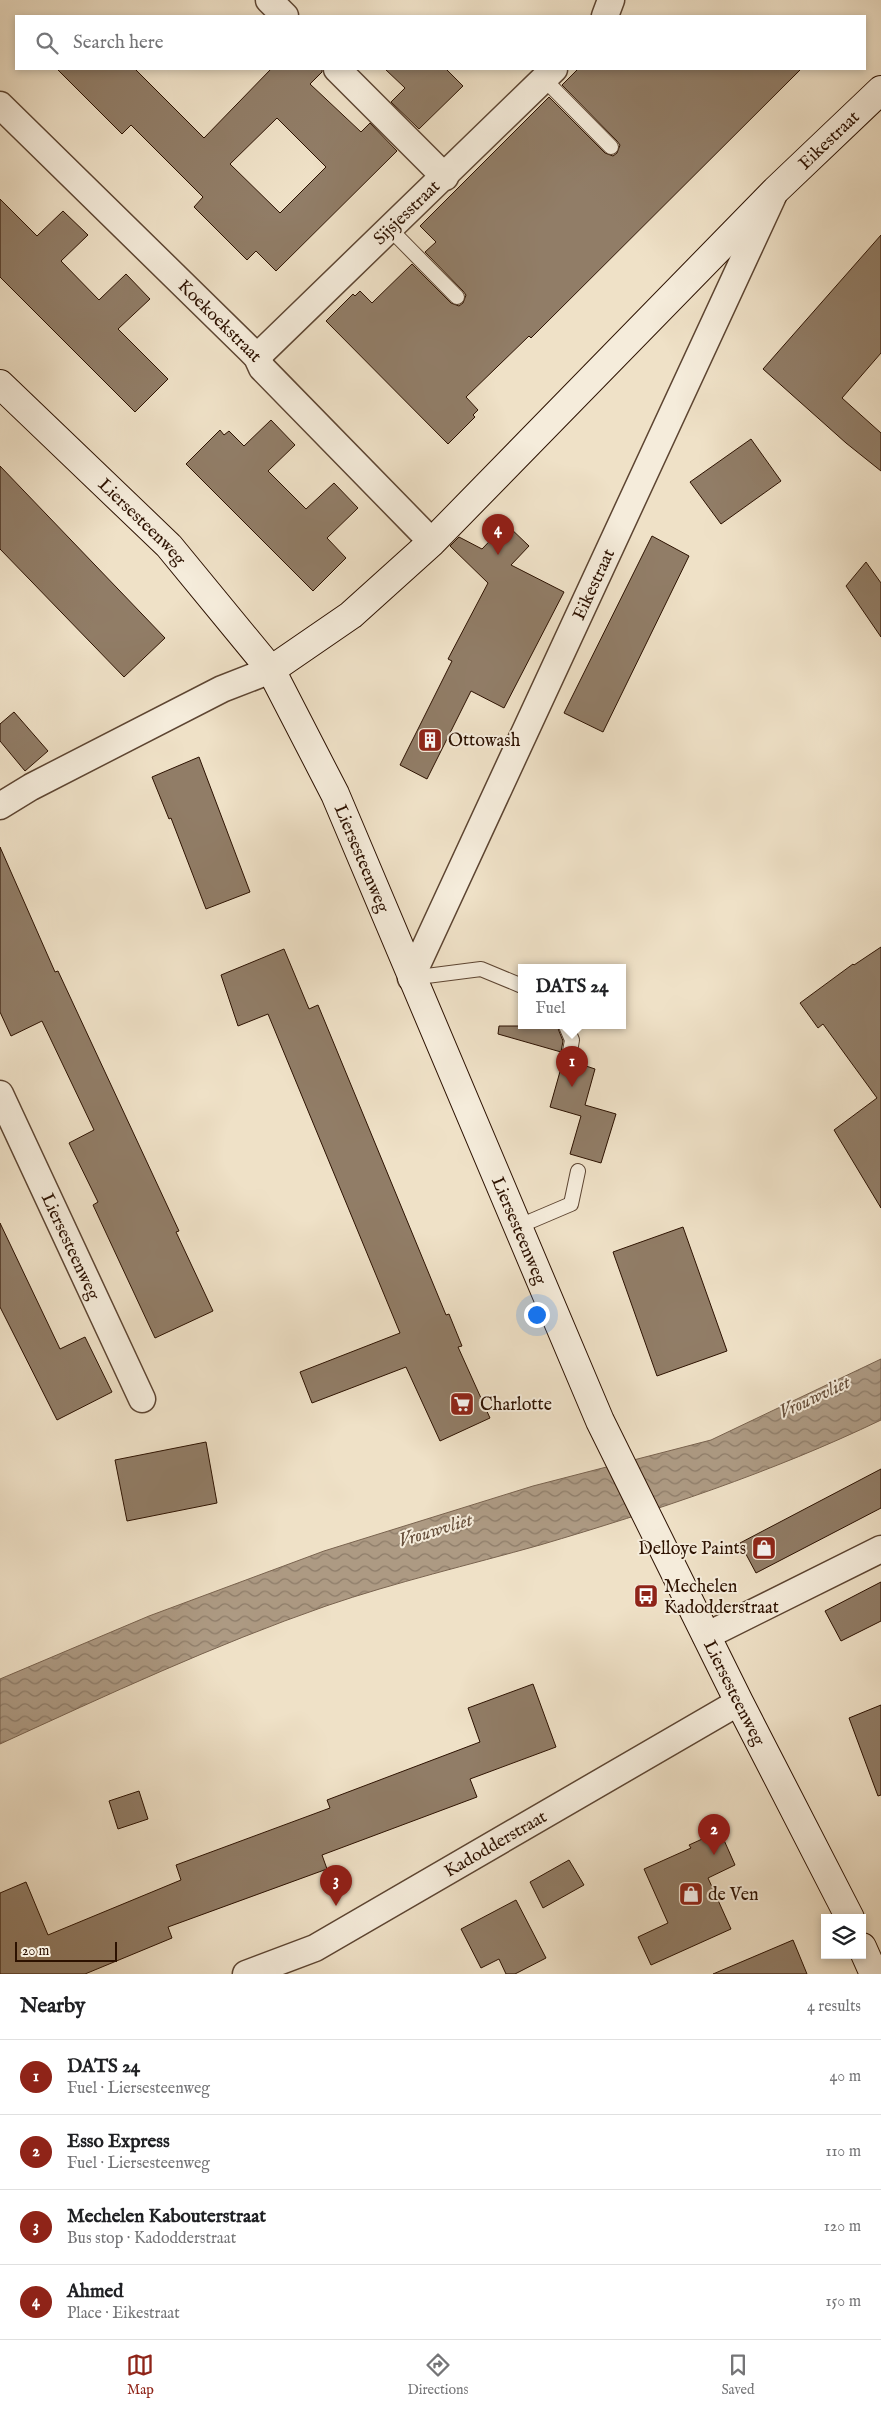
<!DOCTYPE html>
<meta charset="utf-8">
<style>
body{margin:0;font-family:"IM FELL English",serif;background:#f6f6f6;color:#202124}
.controls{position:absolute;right:15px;bottom:15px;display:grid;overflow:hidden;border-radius:0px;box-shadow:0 2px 8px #0003}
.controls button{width:45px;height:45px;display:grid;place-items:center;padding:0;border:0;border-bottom:1px solid #e0e0e0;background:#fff;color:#202124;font:25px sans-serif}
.scale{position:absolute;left:15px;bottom:12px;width:102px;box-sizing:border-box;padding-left:5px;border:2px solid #2c1100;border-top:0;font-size:14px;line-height:18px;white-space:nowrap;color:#2c1100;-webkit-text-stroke:4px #f5ecdb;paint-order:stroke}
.you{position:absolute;left:536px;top:1314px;width:18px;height:18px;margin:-12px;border:4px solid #fff;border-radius:50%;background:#1a73e8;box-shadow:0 0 0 8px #1a73e833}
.badge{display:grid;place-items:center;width:32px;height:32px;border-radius:50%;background:#8f2418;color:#fff;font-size:16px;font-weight:700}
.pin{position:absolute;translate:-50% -41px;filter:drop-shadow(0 1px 2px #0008)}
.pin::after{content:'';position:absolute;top:26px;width:18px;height:15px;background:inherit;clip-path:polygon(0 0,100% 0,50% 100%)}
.popup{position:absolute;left:518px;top:964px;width:108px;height:65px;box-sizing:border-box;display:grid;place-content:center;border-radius:0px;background:#fff;filter:drop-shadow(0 1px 4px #0005);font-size:16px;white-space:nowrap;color:#757577}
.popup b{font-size:19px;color:#202124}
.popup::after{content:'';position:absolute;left:50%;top:100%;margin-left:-10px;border:10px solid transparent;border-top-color:#fff}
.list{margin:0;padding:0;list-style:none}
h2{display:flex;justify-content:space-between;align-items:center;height:65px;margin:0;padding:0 20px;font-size:21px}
h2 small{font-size:16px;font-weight:400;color:#757577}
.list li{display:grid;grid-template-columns:32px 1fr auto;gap:15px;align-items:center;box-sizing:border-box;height:75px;padding:0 20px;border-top:1px solid #e0e0e0}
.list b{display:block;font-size:19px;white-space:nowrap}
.list p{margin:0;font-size:16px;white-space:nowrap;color:#757577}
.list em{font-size:16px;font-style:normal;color:#757577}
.icon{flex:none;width:28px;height:28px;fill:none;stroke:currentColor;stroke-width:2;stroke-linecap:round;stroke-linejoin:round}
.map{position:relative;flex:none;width:881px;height:1974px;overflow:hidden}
.search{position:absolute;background:#fff;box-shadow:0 2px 8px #0003;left:15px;right:15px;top:15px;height:55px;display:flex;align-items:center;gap:12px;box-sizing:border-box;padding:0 18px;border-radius:0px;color:#757577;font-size:19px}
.sheet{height:365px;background:#fff}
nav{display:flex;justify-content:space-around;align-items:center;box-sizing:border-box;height:70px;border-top:1px solid #e0e0e0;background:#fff;font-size:14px;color:#757577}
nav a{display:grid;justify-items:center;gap:2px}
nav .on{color:#8f2418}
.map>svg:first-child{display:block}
.water{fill:url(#water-waves);stroke:#79634f}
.building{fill:#917d67;stroke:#2c1100;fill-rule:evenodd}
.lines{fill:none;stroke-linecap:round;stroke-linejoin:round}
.lane-casing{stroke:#5d4532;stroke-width:16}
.street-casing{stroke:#5d4532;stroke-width:29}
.secondary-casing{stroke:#2c1100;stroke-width:30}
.lane{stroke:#f5ecdb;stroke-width:14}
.street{stroke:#f5ecdb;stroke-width:26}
.secondary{stroke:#f5ecdb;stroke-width:28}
.labels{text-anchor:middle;stroke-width:4;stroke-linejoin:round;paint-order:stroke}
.street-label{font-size:18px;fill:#2c1100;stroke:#f5ecdb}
.poi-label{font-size:18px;fill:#2c1100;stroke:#f5ecdb;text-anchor:start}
.water-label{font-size:19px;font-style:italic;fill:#664f3b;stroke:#f5ecdb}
</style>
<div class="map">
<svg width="881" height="1974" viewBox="0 0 881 1974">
<defs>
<pattern id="water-waves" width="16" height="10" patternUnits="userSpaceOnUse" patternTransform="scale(1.25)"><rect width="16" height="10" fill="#ad9a83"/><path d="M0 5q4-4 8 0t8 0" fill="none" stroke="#8d7c69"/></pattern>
</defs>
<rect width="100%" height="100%" fill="#efe1c7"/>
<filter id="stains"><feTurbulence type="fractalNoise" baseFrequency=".004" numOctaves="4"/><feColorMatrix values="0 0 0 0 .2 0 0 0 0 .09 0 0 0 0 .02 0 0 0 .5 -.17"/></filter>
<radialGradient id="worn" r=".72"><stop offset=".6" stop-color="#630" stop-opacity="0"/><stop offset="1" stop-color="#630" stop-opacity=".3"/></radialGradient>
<path class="water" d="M881 1359V1420C773 1472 655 1511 540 1545 469 1565 396 1582 326 1606 214 1645 107 1695 0 1744V1679L149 1616 324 1551 533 1486 711 1440Z"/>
<g class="building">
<path d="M57 69H135L204 138 271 69H322V72L310 84 361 132 370 123 397 151 276 271 256 251 247 260 194 207 203 197 131 125 122 134ZM277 118 326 167 280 213 230 164Z"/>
<polygon points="385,69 446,69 463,86 419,129 391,102 405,88"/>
<polygon points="578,69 801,69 531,338 529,336 466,397 478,410 473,415 475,417 448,444 326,321 353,294 355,296 360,291 372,303 412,264 451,303 459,306 463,303 466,295 463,291 425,252 436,242 420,226 549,97 605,153 613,156 617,153 620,145 617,141 562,85"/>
<polygon points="0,199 37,236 63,211 88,235 61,261 99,300 126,274 150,299 118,329 168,379 135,412 0,277"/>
<polygon points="881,235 881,353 842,398 881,433 881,471 846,443 763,369"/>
<polygon points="271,420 295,445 268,471 306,509 334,483 358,508 327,538 346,558 313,591 186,464 220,430 224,435 229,431 244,446"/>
<polygon points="751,439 781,481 721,524 690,482"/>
<polygon points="0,466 165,638 124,677 0,549"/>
<polygon points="506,524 529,546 511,565 564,592 504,708 471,691 427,779 400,765 452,661 448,659 488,583 450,546 459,537 482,549"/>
<polygon points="652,536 689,556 603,732 564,713"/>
<polygon points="866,562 881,583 881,637 846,586"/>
<polygon points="14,712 48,751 25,771 0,741 0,724"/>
<polygon points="199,757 250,892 206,909 171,818 169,819 152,777"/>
<polygon points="0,847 55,972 58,971 179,1231 176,1232 213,1311 155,1338 93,1205 98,1202 69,1143 94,1130 42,1021 11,1036 0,1012"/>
<polygon points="881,947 881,1208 834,1130 877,1098 823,1024 818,1028 800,1003 853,964 854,965"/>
<polygon points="284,949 309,1009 318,1005 446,1315 449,1314 462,1346 458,1347 490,1418 440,1441 406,1367 312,1403 300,1372 400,1333 268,1014 238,1026 221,975"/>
<polygon points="499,1026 557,1026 563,1041 561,1052 498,1034"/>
<polygon points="577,1063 595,1069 585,1105 616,1114 601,1163 570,1154 581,1116 550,1107 561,1068 571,1071"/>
<polygon points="0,1223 60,1349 85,1337 112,1392 57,1420 0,1307"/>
<polygon points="683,1227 727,1351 657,1376 613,1252"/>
<polygon points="206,1442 217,1503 127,1521 115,1460"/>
<polygon points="881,1469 881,1508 756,1573 740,1543"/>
<polygon points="881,1582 881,1621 841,1641 825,1611"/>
<polygon points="533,1684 556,1747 470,1779 477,1797 322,1855 327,1869 168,1927 172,1938 85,1974 0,1974 0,1893 26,1882 48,1935 181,1880 176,1865 330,1808 327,1800 480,1742 468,1708"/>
<polygon points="881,1705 881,1795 878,1796 849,1718"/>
<polygon points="139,1791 148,1819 118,1829 109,1801"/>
<polygon points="720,1831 735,1865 708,1878 731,1929 651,1965 638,1937 668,1923 644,1869 691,1848 689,1845"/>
<polygon points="569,1860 584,1885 543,1908 530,1882"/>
<polygon points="516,1900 546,1958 515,1974 506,1974 499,1959 481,1968 461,1929"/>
<polygon points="793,1940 807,1974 713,1974"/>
</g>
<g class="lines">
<defs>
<g id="lane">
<polyline points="544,79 611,147"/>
<polyline points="390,229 457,297"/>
<polyline points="411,978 481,969 522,986"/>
<polyline points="566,1026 572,1040 568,1063"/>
<polyline points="517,1227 571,1204 578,1171"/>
</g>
<g id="street">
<polyline points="269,0 285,16"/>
<polyline points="605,16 611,0"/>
<polyline points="337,69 445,177"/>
<path id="s1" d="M0 105 249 349 257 357 262 368 432 542"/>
<path id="s2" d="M257 357 554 69"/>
<polyline points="0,806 31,787 222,689 271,670"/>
<path id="s3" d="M411 978 773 196"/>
<path id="s4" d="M0 1094 142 1399"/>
<polyline points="706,1636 881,1549"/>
<path id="s5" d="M246 1974 315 1948 739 1702"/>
</g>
<g id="secondary">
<path id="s6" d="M0 384 169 546 271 670 335 794 600 1421 739 1702 850 1918"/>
<path id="s7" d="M271 670 351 615 432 542 776 190 881 90"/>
<polyline points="862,1947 874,1974"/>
</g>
</defs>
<use href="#lane" class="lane-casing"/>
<use href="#street" class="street-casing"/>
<use href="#secondary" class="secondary-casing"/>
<use href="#lane" class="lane"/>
<use href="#street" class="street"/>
<use href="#secondary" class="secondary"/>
</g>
<defs>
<symbol id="building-square" viewBox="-11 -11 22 22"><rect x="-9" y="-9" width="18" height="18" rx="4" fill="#8f2418" stroke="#f5ecdb"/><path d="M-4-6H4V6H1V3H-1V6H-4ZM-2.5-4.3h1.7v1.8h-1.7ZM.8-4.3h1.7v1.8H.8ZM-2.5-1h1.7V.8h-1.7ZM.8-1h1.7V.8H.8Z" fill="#fff"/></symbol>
<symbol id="supermarket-square" viewBox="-11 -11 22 22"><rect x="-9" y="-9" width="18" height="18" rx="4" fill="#8f2418" stroke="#f5ecdb"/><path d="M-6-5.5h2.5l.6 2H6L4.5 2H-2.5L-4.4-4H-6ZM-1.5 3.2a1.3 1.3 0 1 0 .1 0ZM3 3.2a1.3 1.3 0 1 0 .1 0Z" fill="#fff"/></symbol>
<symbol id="shop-square" viewBox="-11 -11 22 22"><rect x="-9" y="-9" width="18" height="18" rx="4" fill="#8f2418" stroke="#f5ecdb"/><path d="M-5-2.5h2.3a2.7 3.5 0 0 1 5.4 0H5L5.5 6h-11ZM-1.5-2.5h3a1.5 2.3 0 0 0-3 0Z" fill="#fff"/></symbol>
<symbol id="bus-square" viewBox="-11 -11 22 22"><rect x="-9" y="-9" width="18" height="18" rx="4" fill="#8f2418" stroke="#f5ecdb"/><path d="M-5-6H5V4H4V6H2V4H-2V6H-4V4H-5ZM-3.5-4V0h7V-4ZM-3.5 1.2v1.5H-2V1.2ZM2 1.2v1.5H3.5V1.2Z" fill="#fff"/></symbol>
</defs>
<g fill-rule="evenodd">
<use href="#building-square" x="416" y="726" width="28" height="28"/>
<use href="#supermarket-square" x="448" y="1390" width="28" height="28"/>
<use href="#shop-square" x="750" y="1534" width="28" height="28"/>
<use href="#bus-square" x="632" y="1582" width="28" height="28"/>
<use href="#shop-square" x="677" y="1880" width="28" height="28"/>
</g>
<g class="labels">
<g class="street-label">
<text dy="6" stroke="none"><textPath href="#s7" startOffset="771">Eikestraat</textPath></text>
<text dy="6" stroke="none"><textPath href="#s2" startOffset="208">Sijsjesstraat</textPath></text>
<text dy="6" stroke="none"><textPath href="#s1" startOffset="308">Koekoekstraat</textPath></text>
<text dy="6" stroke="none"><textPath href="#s6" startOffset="198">Liersesteenweg</textPath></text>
<text dy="6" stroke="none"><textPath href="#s3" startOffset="434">Eikestraat</textPath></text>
<text dy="6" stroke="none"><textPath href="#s6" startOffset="604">Liersesteenweg</textPath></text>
<text dy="6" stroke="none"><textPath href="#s6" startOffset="1008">Liersesteenweg</textPath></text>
<text dy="6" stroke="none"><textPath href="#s4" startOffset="168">Liersesteenweg</textPath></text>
<text dy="6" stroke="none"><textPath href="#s6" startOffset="1518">Liersesteenweg</textPath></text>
<text dy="6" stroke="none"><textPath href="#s5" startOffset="282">Kadodderstraat</textPath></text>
</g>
<g class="poi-label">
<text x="448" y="746">Ottowash</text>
<text x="480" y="1410">Charlotte</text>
<text x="746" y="1554" text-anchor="end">Delloye Paints</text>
<text x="664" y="1592">Mechelen<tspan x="664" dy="21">Kadodderstraat</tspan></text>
<text x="708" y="1900">de Ven</text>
</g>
<g class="water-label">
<text transform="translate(814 1396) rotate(-25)" y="7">Vrouwvliet</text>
<text transform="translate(435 1529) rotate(-17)" y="7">Vrouwvliet</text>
</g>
</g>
<rect width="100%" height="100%" filter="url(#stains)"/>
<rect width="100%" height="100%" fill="url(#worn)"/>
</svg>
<div class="controls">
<button><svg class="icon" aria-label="layers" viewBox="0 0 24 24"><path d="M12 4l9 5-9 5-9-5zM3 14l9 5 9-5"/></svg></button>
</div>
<div class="scale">20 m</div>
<div class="you"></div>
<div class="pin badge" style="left:572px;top:1087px">1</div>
<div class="popup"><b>DATS 24</b>Fuel</div>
<div class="pin badge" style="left:714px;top:1855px">2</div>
<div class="pin badge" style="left:336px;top:1906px">3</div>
<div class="pin badge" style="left:498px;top:555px">4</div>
<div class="search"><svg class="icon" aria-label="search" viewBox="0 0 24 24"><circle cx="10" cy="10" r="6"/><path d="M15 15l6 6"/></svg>Search here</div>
</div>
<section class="sheet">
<h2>Nearby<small>4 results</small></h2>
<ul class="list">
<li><span class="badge">1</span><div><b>DATS 24</b><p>Fuel · Liersesteenweg</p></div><em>40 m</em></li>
<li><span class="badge">2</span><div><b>Esso Express</b><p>Fuel · Liersesteenweg</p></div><em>110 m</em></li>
<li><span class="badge">3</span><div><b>Mechelen Kabouterstraat</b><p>Bus stop · Kadodderstraat</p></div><em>120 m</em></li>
<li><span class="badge">4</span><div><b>Ahmed</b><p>Place · Eikestraat</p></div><em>150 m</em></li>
</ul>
</section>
<nav>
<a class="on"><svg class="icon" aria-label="map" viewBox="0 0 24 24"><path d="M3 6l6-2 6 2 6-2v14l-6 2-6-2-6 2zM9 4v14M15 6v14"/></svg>Map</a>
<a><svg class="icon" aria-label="directions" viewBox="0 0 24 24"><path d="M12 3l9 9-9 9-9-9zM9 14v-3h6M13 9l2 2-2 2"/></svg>Directions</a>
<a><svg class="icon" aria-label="saved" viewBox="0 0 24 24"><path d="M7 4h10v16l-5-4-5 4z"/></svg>Saved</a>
</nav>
